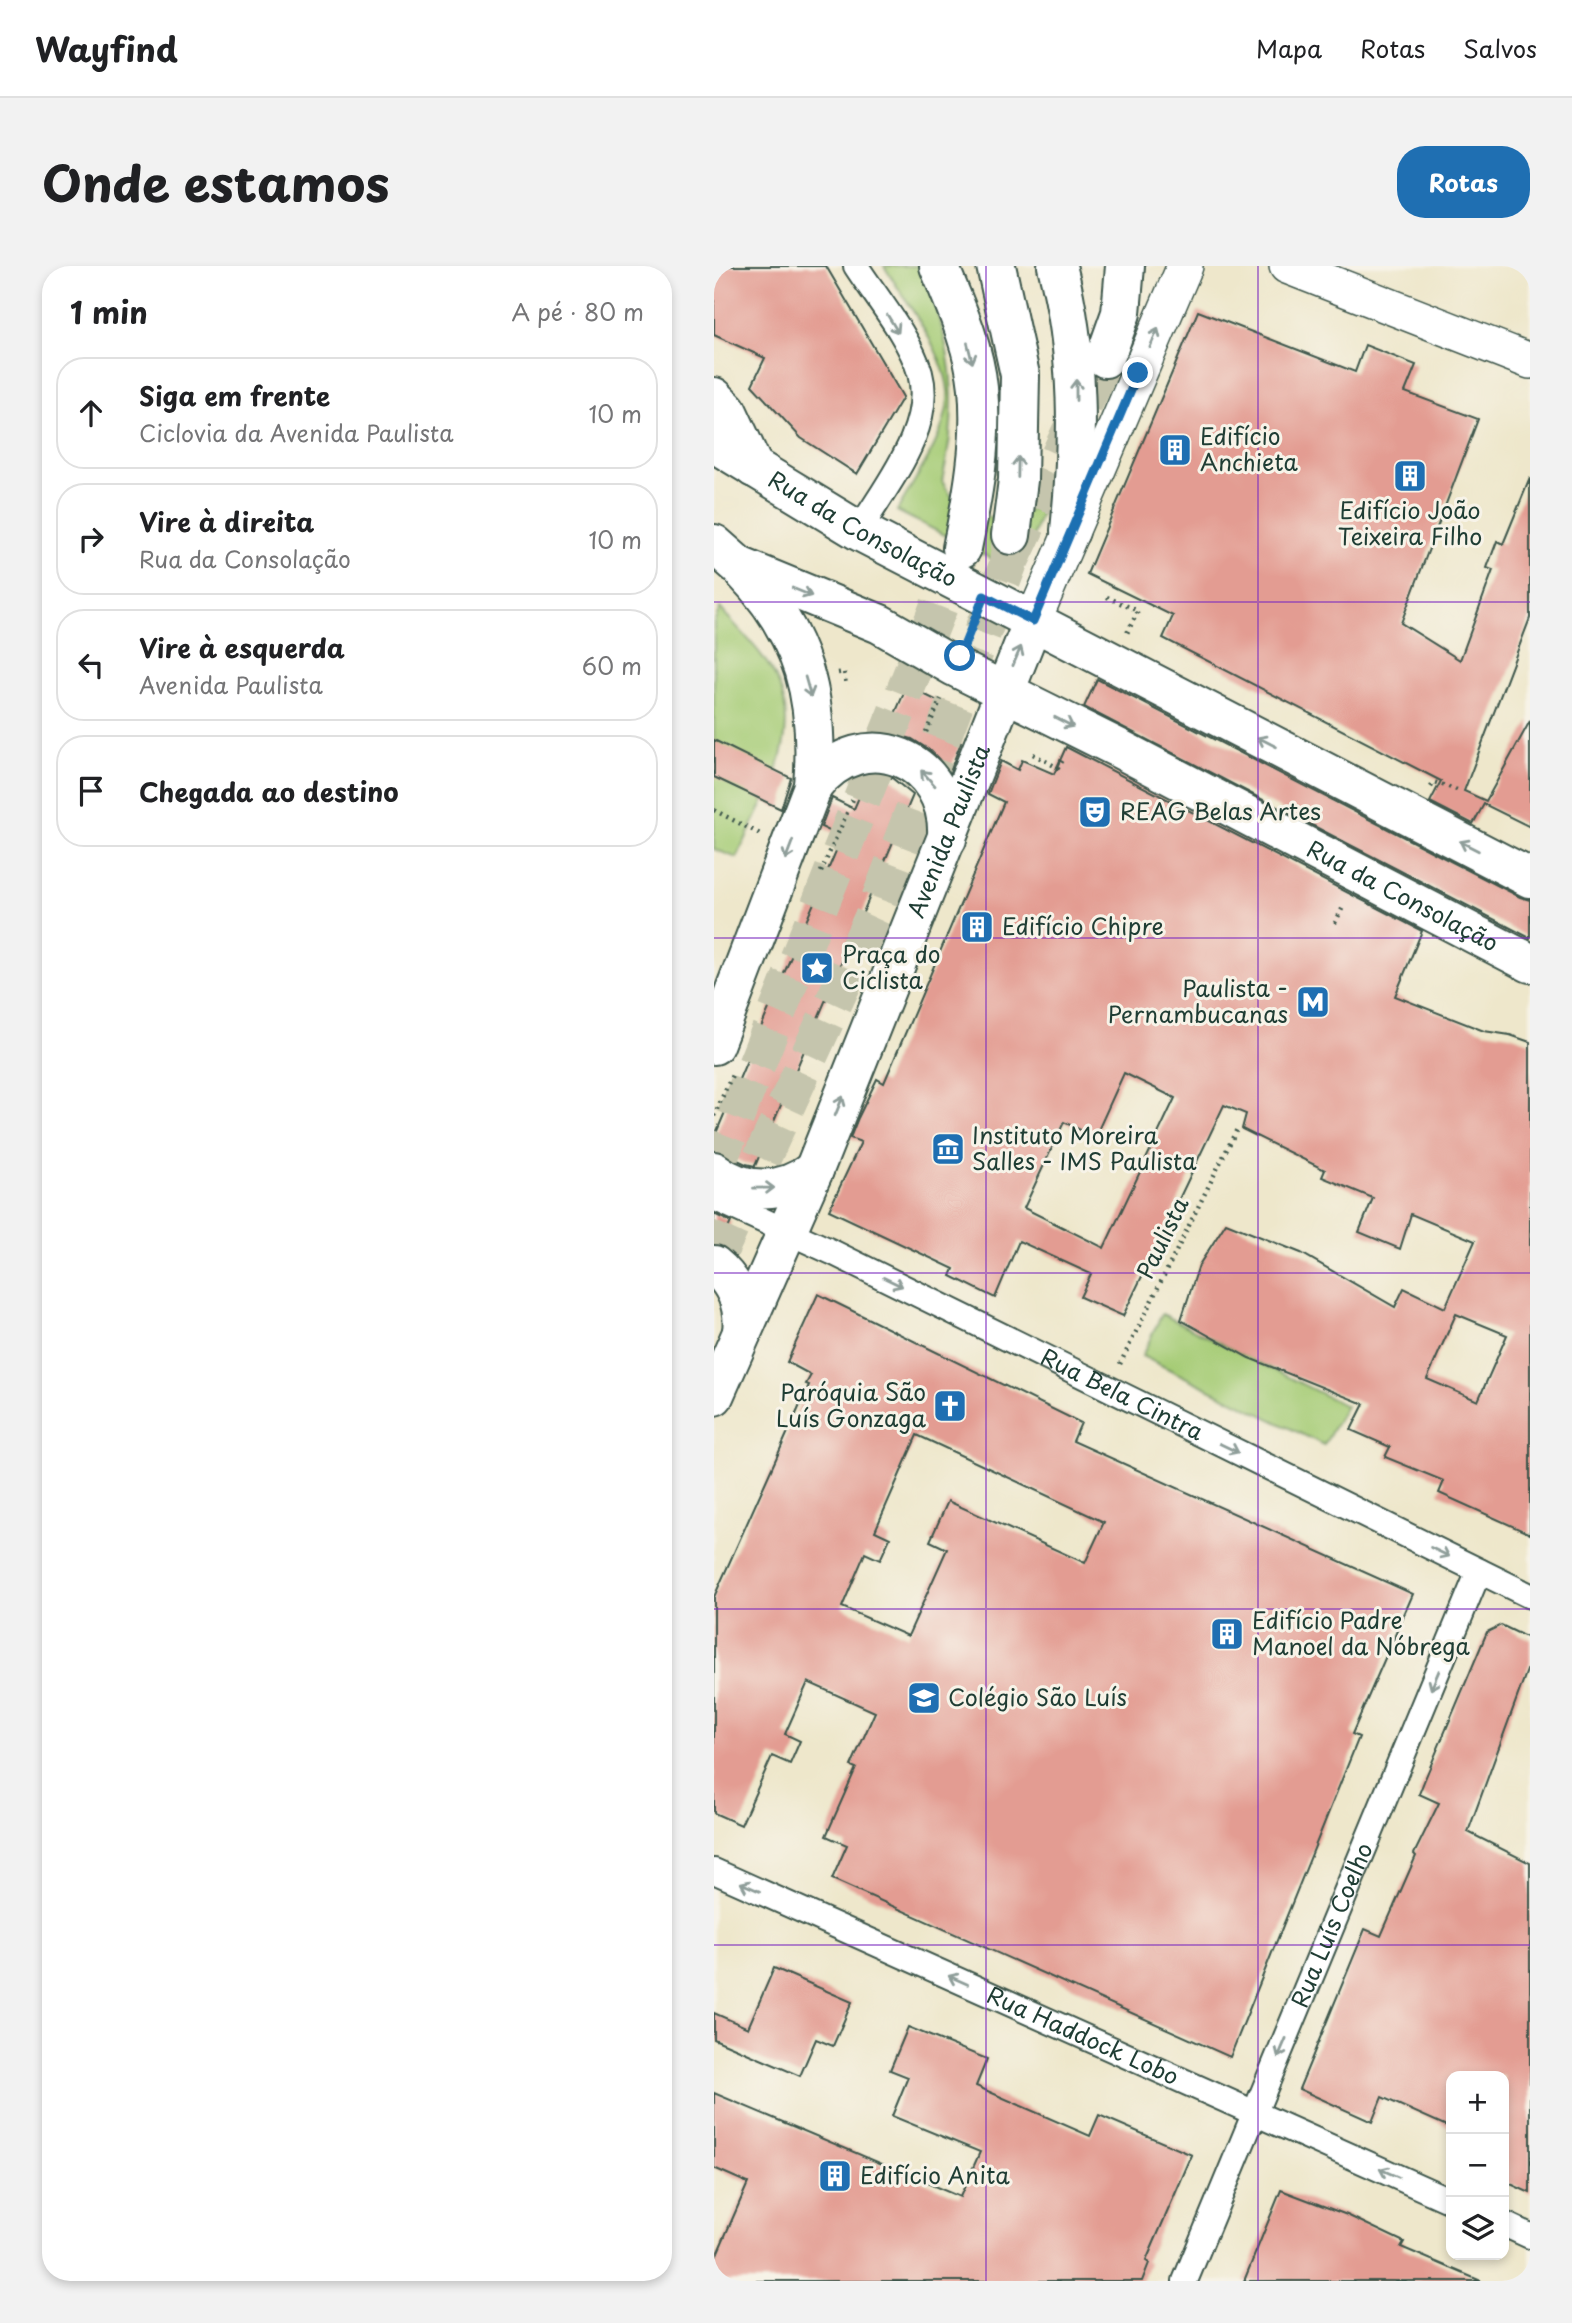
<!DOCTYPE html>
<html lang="pt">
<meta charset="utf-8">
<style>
body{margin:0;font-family:"Playpen Sans",sans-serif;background:#f2f2f2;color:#202124}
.controls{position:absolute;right:21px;bottom:21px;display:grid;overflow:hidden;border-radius:14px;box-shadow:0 4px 10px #0003}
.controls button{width:63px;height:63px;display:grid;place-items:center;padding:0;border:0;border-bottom:2px solid #e0e0e0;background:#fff;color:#202124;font:35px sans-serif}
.stop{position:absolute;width:21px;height:21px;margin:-16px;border:5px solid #1f6fb2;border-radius:50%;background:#fff}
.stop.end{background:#1f6fb2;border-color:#fff;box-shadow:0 2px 7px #0008}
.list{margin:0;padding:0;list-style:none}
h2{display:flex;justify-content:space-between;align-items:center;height:91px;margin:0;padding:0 28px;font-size:30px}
h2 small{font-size:23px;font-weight:400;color:#757577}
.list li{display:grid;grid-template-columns:46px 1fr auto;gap:21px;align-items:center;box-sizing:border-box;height:112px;margin:0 14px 14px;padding:0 14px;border:2px solid #e0e0e0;border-radius:28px}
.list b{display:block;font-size:26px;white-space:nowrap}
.list p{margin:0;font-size:23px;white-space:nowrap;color:#757577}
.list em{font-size:23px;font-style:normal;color:#757577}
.icon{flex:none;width:38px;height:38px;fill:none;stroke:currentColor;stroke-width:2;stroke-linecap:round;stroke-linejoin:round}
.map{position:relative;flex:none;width:816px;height:2015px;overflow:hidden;border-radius:28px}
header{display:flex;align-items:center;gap:42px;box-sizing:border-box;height:98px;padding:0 35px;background:#fff;border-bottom:2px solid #e0e0e0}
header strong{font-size:33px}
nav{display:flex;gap:38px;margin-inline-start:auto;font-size:24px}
.intro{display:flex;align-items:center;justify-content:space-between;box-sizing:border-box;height:168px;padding:0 42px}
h1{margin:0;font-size:49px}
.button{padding:18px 32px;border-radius:28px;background:#1f6fb2;color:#fff;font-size:24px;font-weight:700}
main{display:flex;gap:42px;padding:0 42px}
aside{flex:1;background:#fff;border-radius:28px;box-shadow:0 4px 10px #0003}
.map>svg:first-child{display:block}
.green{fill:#a6cc76;stroke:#628455;stroke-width:2}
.building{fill:#e39c92;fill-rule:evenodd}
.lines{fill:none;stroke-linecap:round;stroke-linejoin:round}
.primary-tunnel{stroke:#c5c5ad;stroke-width:38;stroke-dasharray:38 19;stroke-linecap:butt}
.street-casing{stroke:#3e564b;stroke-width:28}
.secondary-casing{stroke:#3e564b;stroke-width:38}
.primary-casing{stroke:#3e564b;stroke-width:42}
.path{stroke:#3e564b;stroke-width:4.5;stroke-dasharray:2 5;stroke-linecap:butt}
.street{stroke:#fff;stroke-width:24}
.secondary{stroke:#fff;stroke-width:35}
.primary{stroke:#fff;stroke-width:38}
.oneway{stroke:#8f9e9a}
.route{stroke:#1f6fb2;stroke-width:9}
.grid{fill:none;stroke:#7b2cbf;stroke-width:2;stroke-opacity:0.55}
.labels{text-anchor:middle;stroke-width:6;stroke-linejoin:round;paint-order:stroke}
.poi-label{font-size:23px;fill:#1f3d34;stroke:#f7f3e8;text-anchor:start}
.street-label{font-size:23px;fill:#1f3d34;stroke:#f7f3e8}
</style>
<header>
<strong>Wayfind</strong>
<nav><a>Mapa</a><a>Rotas</a><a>Salvos</a></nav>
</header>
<div class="intro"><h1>Onde estamos</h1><a class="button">Rotas</a></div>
<main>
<aside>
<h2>1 min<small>A pé · 80 m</small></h2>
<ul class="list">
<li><svg class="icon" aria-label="ahead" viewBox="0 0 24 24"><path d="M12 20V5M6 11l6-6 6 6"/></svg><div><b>Siga em frente</b><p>Ciclovia da Avenida Paulista</p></div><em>10 m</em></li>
<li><svg class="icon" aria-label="right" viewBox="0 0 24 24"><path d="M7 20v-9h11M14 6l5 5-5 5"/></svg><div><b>Vire à direita</b><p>Rua da Consolação</p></div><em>10 m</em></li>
<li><svg class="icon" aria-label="left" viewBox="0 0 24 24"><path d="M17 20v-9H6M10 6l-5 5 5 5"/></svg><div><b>Vire à esquerda</b><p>Avenida Paulista</p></div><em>60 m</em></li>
<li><svg class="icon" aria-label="arrive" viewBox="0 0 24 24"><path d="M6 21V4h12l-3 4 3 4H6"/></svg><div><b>Chegada ao destino</b></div></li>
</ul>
</aside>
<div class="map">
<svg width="816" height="2015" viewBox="0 0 816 2015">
<rect width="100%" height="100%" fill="#f7f3e8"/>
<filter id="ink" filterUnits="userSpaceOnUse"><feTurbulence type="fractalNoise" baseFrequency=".0143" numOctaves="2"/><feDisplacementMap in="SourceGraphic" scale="14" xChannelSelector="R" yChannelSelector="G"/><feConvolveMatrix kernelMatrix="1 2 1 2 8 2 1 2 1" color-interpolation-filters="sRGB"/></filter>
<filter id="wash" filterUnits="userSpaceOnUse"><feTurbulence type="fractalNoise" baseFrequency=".00686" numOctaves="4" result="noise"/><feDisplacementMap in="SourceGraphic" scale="28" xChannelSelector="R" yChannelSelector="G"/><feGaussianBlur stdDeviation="1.57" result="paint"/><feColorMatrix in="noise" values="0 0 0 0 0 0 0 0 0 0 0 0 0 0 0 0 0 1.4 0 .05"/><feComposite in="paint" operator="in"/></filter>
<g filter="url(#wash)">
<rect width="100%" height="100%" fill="#eee7cb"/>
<g class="green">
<path d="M170 0H209C236 79 248 131 228 215 249 257 301 266 333 230L315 282 302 305 183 245C202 210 230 174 234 134 238 95 190 33 170 0Z"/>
<path d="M6 342C26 365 54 391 65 419 89 477 45 540 23 592L0 583V356Z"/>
<polygon points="448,1048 632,1140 610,1179 428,1090"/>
</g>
<g id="blocks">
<g class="building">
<polygon points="0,0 112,0 189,131 143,208 87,172 38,119 51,92 0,69"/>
<polygon points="484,45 641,106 651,79 702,99 691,126 764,153 687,357 746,394 779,304 773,302 783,275 789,278 816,212 816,352 750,525 772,535 816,455 816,561 770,538 759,558 716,536 727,515 449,372 459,350 373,308"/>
<polygon points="383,413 806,631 816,634 816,672 370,441"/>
<polygon points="193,420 236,441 227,465 247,476 236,505 217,485 198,473 173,466"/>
<polygon points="0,474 77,512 67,543 0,511"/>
<path d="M352 481 708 665 681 730 770 765 796 769 816 776V1268L725 1227 730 1215 671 1191 676 1181 637 1164 650 1138 535 1092 467 1054 485 999 512 957 587 987 681 1041 690 1022 731 1042 761 975 697 948 686 983 645 966 659 932 608 911 611 904 528 863 532 848 510 839 409 1050 366 1031 377 1008 305 975 281 1032 237 1010 240 1003 115 944 147 876 136 872 144 852 163 813 170 817 290 536 274 528 287 495 304 504 308 494 340 508ZM410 807 461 832 390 982 310 942 350 856 381 871ZM742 1048 793 1069 764 1135 713 1113Z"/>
<polygon points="163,509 178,512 199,529 41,900 32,898 0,883 0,872 128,571 107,561 118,532 140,543 154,510"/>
<polygon points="0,948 17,956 7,979 0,978"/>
<path d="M104 1028 367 1157 359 1175 699 1328 638 1468 645 1471 516 1791 118 1613 133 1579 112 1570 142 1502 137 1500 161 1446 94 1416 71 1468 86 1475 76 1498 58 1490 27 1559 0 1547V1331L95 1119 92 1118 97 1109 73 1096ZM203 1169 390 1256 371 1297 234 1235 216 1275 233 1283 194 1370 128 1341 151 1287 166 1294 176 1272 161 1265Z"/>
<polygon points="787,1359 816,1373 816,1396 754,1566 816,1597 816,1927 790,1915 790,1810 737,1810 737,1862 668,1831 658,1856 585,1823 651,1663 667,1670 702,1590 700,1588 725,1537 705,1528 711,1513 773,1366"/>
<polygon points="60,1702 138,1736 119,1780 102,1773 86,1810 0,1773 0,1747 34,1762"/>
<polygon points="194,1761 273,1793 262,1820 376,1870 385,1849 478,1889 432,1995 435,1997 428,2015 0,2015 0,1995 34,1917 0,1902 0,1827 246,1931 266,1886 178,1850 194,1811 176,1804"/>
<polygon points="567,1924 633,1949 690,1976 687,1981 767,2015 530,2015"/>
</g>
</g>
</g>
<g filter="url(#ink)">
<use href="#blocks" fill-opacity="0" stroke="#3e564b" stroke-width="2"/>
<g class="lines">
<g class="primary-tunnel">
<polyline points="297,293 391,92"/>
<polyline points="0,905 248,282"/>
<polyline points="0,996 160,649 294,299 297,269"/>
</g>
<defs>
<g id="street">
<path d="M142 0C162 31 196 72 206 107 221 162 171 220 145 265"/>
<path id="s1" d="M0 932 118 986 816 1330"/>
<path id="s2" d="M0 1605 737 1935"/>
<polyline points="790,1958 816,1970"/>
<path id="s3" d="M471 2015 765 1305"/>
</g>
<g id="secondary">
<polyline points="573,0 816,95"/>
<polyline points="319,355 471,0"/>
</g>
<g id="primary">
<path d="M225 0C241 39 260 80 264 122 269 176 259 229 248 282"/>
<polyline points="282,0 306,109 304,214 297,269"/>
<path d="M343 0C366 88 365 175 356 265"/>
<polyline points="391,92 407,47 411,0"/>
<polyline points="0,131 13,144 40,202"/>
<path id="s4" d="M0 177 145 265 816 612"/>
<path id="s5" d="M0 278 25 300 166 358 241 401 406 483 816 697"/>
<path d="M99 520C149 454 238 493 233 573"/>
<path d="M0 779 99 520C106 434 90 368 29 305"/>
<path d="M0 905C31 929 69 928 100 904"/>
<path d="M0 999C21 1016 31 1039 28 1066"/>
<path id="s6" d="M0 1130 100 904 319 355"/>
</g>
</defs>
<use href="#street" class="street-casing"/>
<use href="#secondary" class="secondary-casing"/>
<use href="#primary" class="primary-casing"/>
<g class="path">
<polyline points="393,331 424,345 413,367"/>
<polyline points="124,407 130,406 132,419"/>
<polyline points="212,466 227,433"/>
<polyline points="319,488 344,502 349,494"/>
<polyline points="717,521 720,516 743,524"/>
<polyline points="0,544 46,568"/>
<polyline points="107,606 140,531"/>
<polyline points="621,657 630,639"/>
<polyline points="0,850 18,809"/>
<polyline points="406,1098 524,861"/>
</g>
<use href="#street" class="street"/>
<use href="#secondary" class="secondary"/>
<use href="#primary" class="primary"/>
</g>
<defs><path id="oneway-shaft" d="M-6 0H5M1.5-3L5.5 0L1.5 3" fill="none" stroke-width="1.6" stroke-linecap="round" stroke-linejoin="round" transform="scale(1.75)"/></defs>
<g class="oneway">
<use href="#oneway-shaft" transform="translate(179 58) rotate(58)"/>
<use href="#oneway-shaft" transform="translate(440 72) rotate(-67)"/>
<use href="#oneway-shaft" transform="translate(256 87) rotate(76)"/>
<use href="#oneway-shaft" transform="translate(362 124) rotate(-90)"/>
<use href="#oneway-shaft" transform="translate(304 201) rotate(-89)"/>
<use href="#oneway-shaft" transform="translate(88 326) rotate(22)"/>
<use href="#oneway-shaft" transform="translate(303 390) rotate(-67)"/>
<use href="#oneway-shaft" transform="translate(94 421) rotate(74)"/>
<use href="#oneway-shaft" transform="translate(350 456) rotate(27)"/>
<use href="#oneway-shaft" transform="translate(553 476) rotate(-153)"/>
<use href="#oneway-shaft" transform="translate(214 512) rotate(-132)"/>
<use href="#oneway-shaft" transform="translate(755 580) rotate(-153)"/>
<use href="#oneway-shaft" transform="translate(75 584) rotate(111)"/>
<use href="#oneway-shaft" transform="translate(125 840) rotate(-68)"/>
<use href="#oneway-shaft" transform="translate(50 922) rotate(-1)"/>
<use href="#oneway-shaft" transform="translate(179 1016) rotate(26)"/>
<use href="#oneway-shaft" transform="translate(515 1182) rotate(26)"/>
<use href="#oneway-shaft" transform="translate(726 1286) rotate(26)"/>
<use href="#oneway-shaft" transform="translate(721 1414) rotate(113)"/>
<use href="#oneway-shaft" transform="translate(36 1621) rotate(-156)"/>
<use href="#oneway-shaft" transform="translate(244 1714) rotate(-156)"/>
<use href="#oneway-shaft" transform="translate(568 1782) rotate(113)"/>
<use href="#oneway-shaft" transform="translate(675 1907) rotate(-156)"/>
</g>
</g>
<g class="lines" filter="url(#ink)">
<polyline class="route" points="246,390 270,330 319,355 424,107"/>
</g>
<path class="grid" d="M272 0V2015M544 0V2015M0 336H816M0 672H816M0 1007H816M0 1343H816M0 1679H816"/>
<defs>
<symbol id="building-square" viewBox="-11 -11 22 22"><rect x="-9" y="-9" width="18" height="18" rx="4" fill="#1f6fb2" stroke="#f7f3e8"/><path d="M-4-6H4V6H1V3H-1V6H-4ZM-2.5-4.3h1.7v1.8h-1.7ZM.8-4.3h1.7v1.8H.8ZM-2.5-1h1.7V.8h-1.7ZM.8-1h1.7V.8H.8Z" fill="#fff"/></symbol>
<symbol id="theatre-square" viewBox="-11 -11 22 22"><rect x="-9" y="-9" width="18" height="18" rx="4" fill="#1f6fb2" stroke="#f7f3e8"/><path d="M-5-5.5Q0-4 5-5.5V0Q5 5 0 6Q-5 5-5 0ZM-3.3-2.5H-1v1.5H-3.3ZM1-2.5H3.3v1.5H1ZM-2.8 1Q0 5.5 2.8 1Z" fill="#fff"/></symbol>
<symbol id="sight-square" viewBox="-11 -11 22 22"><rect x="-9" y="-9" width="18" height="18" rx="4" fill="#1f6fb2" stroke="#f7f3e8"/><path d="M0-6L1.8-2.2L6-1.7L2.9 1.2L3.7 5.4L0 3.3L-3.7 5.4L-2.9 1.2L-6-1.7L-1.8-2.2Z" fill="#fff"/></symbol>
<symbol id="metro-square" viewBox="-11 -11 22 22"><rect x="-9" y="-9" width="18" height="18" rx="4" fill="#1f6fb2" stroke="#f7f3e8"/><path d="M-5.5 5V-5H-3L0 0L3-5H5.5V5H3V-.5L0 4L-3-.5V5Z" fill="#fff"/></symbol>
<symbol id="museum-square" viewBox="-11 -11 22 22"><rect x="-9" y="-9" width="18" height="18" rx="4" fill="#1f6fb2" stroke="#f7f3e8"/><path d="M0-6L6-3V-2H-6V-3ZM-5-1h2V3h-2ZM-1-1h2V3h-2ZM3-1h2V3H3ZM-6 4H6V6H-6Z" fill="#fff"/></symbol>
<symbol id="church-square" viewBox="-11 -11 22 22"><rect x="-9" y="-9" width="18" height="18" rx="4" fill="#1f6fb2" stroke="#f7f3e8"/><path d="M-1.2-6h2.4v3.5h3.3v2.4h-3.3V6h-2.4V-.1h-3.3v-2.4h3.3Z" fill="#fff"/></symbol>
<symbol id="school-square" viewBox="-11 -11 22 22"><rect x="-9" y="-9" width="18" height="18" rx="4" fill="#1f6fb2" stroke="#f7f3e8"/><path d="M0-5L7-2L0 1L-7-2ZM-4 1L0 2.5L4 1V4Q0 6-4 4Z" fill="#fff"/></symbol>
</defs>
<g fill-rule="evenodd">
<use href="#building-square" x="442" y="165" width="38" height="38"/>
<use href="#building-square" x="677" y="191" width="38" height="38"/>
<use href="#theatre-square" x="362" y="527" width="38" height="38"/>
<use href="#building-square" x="244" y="642" width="38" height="38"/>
<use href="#sight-square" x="84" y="683" width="38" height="38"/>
<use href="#metro-square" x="580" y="717" width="38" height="38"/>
<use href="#museum-square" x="215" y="864" width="38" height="38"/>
<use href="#church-square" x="217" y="1121" width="38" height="38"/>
<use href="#building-square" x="494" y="1349" width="38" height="38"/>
<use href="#school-square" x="191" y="1413" width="38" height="38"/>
<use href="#building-square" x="102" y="1891" width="38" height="38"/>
</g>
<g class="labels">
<g class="poi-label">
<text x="486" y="179">Edifício<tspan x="486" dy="26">Anchieta</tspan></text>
<text x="696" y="253" text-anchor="middle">Edifício João<tspan x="696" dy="26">Teixeira Filho</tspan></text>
<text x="406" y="554">REAG Belas Artes</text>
<text x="288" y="669">Edifício Chipre</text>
<text x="128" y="697">Praça do<tspan x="128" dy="26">Ciclista</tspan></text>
<text x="574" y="731" text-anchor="end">Paulista -<tspan x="574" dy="26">Pernambucanas</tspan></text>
<text x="258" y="878">Instituto Moreira<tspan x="258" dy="26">Salles - IMS Paulista</tspan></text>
<text x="212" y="1135" text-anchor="end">Paróquia São<tspan x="212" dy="26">Luís Gonzaga</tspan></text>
<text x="538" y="1363">Edifício Padre<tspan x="538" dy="26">Manoel da Nóbrega</tspan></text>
<text x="234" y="1440">Colégio São Luís</text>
<text x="146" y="1918">Edifício Anita</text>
</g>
<g class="street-label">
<text dy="8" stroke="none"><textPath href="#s4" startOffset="172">Rua da Consolação</textPath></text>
<text dy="8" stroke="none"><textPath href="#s6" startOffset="612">Avenida Paulista</textPath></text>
<text dy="8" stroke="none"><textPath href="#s5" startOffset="775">Rua da Consolação</textPath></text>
<text transform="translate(449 972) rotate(-64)" y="8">Paulista</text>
<text dy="8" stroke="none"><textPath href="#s1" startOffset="453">Rua Bela Cintra</textPath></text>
<text dy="8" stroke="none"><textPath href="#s3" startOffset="385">Rua Luís Coelho</textPath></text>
<text dy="8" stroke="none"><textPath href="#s2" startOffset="404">Rua Haddock Lobo</textPath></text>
</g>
</g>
</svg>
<div class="controls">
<button>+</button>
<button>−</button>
<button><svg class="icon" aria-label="layers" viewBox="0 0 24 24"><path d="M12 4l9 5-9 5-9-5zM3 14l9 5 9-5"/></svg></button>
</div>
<div class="stop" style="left:246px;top:390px"></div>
<div class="stop end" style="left:424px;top:107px"></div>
</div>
</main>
